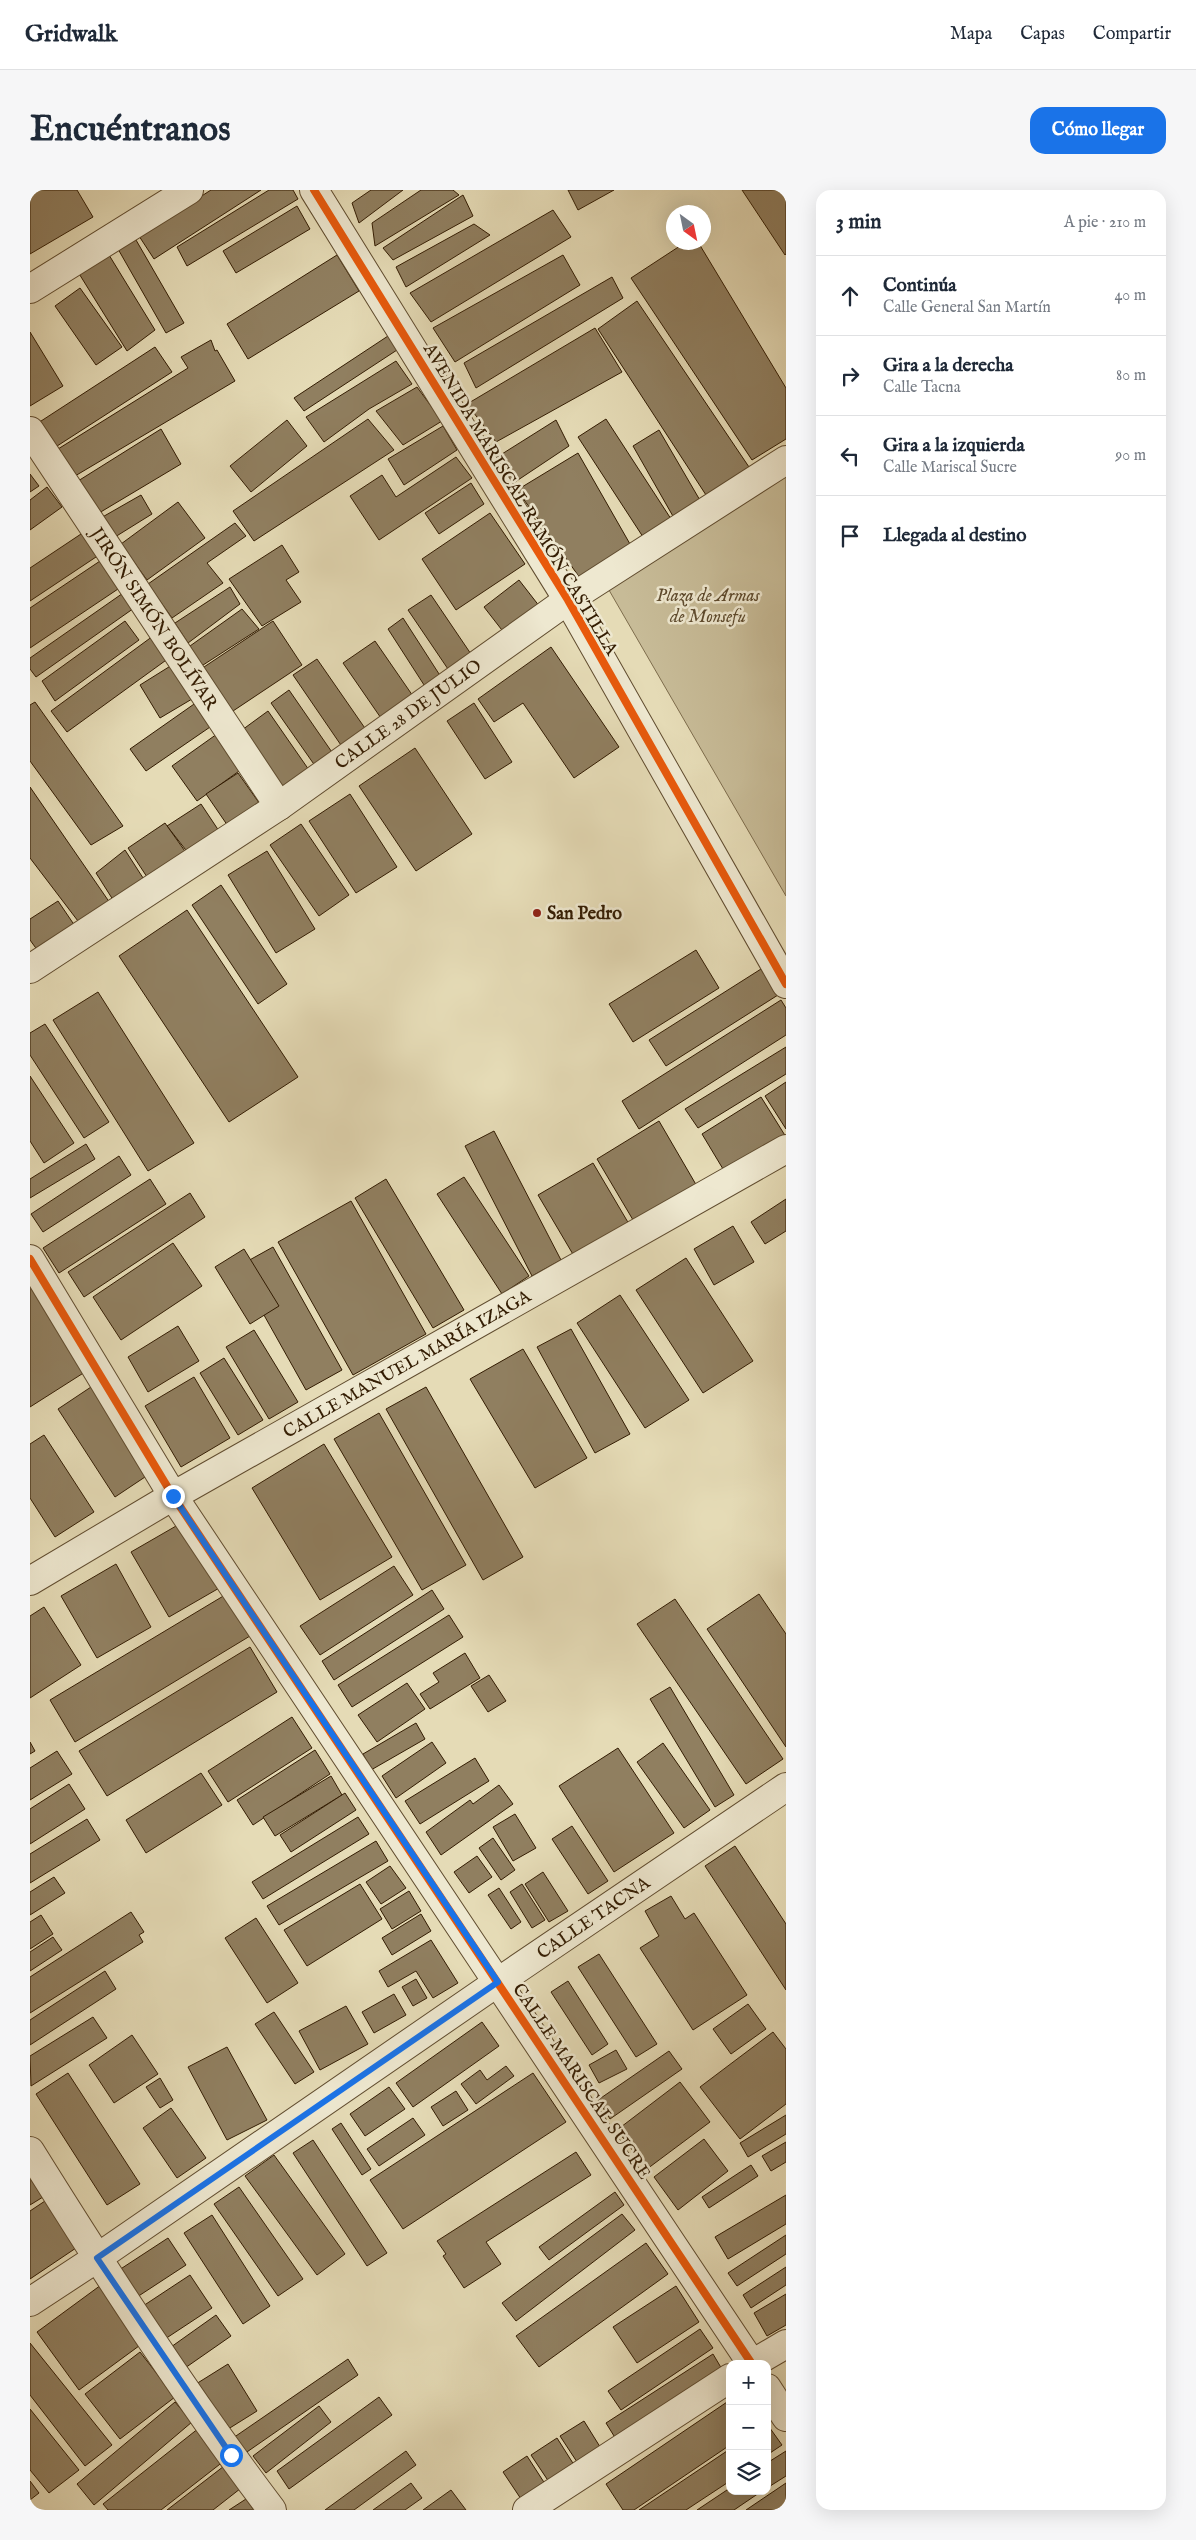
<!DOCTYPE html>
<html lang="es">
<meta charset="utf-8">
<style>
body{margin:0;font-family:"IM FELL English",serif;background:#f6f6f7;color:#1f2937}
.controls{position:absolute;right:15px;bottom:15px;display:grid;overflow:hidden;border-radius:10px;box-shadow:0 5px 20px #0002}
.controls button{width:45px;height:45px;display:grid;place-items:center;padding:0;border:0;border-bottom:1px solid #e0e1e3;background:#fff;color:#1f2937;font:25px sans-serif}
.compass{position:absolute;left:636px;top:15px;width:45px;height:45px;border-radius:50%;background:#fff;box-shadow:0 5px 20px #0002;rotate:147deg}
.stop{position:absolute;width:15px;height:15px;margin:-11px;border:4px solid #1a73e8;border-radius:50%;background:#fff}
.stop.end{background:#1a73e8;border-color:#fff;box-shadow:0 1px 5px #0008}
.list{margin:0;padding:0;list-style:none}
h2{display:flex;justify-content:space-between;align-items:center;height:65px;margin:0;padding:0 20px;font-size:21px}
h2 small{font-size:16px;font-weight:400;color:#747a83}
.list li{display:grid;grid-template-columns:32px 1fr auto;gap:15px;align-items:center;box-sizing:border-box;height:80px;padding:0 20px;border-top:1px solid #e0e1e3}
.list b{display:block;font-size:19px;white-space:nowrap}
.list p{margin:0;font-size:16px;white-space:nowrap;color:#747a83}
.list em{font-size:16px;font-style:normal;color:#747a83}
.icon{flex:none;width:28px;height:28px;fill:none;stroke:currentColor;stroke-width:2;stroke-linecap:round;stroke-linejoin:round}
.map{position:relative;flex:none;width:756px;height:2320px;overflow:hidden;border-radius:15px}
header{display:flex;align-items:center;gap:30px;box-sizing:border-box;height:70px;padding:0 25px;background:#fff;border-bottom:1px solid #e0e1e3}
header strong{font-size:24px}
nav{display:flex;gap:28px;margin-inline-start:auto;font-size:18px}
.intro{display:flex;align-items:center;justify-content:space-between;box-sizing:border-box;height:120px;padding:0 30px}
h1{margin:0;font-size:35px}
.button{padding:12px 22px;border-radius:15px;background:#1a73e8;color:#fff;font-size:18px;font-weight:700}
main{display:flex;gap:30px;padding:0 30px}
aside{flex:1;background:#fff;border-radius:15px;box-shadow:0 5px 20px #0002}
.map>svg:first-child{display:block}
.green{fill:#c7bb97;stroke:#7d6c4c}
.building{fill:#907f60;stroke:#331c02}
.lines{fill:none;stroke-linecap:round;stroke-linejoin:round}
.minor-casing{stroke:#604c2f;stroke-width:30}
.minor{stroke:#eee8d0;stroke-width:28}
.cycleway-casing{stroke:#eee8d0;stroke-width:11}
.cycleway{stroke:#e8590c;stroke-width:8}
.route{stroke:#1a73e8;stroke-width:6}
.poi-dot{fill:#8f2418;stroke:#eee8d0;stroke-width:2}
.labels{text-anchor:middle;stroke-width:5;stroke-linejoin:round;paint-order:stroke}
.street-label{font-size:18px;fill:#331c02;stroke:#eee8d0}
.park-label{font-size:18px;font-style:italic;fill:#5f4c2f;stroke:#eee8d0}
.poi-label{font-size:18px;font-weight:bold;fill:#331c02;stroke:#eee8d0;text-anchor:start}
</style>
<header>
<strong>Gridwalk</strong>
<nav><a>Mapa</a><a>Capas</a><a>Compartir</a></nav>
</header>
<div class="intro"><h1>Encuéntranos</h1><a class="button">Cómo llegar</a></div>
<main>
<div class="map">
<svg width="756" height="2320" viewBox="0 0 756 2320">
<rect width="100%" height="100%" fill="#e5dbb6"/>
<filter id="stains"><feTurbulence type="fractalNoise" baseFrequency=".004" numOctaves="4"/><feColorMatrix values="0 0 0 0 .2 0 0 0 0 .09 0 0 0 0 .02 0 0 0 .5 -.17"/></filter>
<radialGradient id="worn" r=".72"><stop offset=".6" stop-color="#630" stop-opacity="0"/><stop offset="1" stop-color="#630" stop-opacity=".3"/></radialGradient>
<polygon class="green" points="756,274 756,706 572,388"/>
<g class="building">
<polygon points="0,0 47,0 63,27 0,64"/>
<polygon points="181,0 231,0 124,69 109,46"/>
<polygon points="239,0 263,0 268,9 157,76 147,57"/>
<polygon points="341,0 373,0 329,33 322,13"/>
<polygon points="391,0 423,0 429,5 345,56 342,33"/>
<polygon points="538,0 584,0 548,20"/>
<polygon points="712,0 756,0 756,64 755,65"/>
<polygon points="433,5 443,26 363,70 353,58"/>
<polygon points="267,16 280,39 206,83 193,61"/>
<polygon points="523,20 541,47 401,132 380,103"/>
<polygon points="444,34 460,45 376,97 366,77"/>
<polygon points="106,50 154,133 136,143 88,59"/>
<polygon points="656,52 668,52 756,198 756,249 722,270 601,88"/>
<polygon points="79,65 125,140 97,161 48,82"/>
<polygon points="307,65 329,101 218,169 197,134"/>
<polygon points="533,65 550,95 425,172 403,138"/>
<polygon points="582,87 593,108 446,198 434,173"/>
<polygon points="50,98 92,157 66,175 25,116"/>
<polygon points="607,111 719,277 676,305 568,139"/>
<polygon points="565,138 592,182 466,252 437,214"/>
<polygon points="0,142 33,196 0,216"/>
<polygon points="358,146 367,160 274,221 264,208"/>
<polygon points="181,150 185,161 187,160 205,191 45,286 28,259 158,178 151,167"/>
<polygon points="125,157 142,182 24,258 8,233"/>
<polygon points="366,171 382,194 339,219 294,252 276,227"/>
<polygon points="387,197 412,231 373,255 346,221"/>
<polygon points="338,229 364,260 224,351 203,321"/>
<polygon points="576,229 643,332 615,350 548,247"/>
<polygon points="257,230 277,256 221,302 200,276"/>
<polygon points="526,230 539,256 482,294 464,269"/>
<polygon points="413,236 427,260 374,295 358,269"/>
<polygon points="131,239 151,274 64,326 48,291"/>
<polygon points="629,240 671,312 644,328 603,256"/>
<polygon points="548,263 600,354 550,388 487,300"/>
<polygon points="426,267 442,288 349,350 320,306 352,285 366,307"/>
<polygon points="0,284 9,296 0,302"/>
<polygon points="441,293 454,314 409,344 395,323"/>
<polygon points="17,297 32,317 0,340 0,310"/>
<polygon points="111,305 122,324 85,347 69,329"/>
<polygon points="148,312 175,348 117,390 91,354"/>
<polygon points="460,323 495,374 426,420 392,369"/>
<polygon points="205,333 216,346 177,373 193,393 142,428 118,394"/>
<polygon points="54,342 69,365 0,411 0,378"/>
<polygon points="252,355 269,382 256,390 271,412 232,436 199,389"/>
<polygon points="73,369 91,397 0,458 0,418"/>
<polygon points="489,390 510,417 475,444 454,417"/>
<polygon points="200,397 210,414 158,453 145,433"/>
<polygon points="96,401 107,416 6,487 0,479 0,468"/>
<polygon points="401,405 443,467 420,482 378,420"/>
<polygon points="212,419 229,439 170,477 160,456"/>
<polygon points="373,428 411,487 396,498 358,439"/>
<polygon points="95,431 109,450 25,511 12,491"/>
<polygon points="243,431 272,475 197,525 168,481"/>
<polygon points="123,446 139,468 37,542 21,521"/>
<polygon points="345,451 385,509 353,531 313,473"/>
<polygon points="521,457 589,557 544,588 493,513 464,532 448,509"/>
<polygon points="287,469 339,544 315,561 263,485"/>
<polygon points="142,475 162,509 130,528 110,495"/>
<polygon points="259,500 306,568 288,580 241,513"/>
<polygon points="5,512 93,636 61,655 0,571 0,515"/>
<polygon points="167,512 183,535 116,581 100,559"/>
<polygon points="444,513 482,572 455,589 417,531"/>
<polygon points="238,521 279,580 252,598 212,540"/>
<polygon points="187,544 212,579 167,611 142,576"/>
<polygon points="385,558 442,644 386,681 329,596"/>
<polygon points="208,583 232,617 200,639 176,604"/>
<polygon points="0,597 80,713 51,735 0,668"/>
<polygon points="320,604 367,677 326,703 279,631"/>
<polygon points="171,614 191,644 159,664 137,636"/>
<polygon points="135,633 157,664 119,690 98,658"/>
<polygon points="271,634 319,705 289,726 240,655"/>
<polygon points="95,660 115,691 85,713 66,683"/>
<polygon points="237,661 285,739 246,763 198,685"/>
<polygon points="191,695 257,794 228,814 162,715"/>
<polygon points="28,711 45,736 8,761 0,750 0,729"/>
<polygon points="157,720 268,887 199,932 89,766"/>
<polygon points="666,760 689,798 603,852 579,814"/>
<polygon points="731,779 748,805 636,876 619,850"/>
<polygon points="68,802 164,953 118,981 23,830"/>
<polygon points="751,810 756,818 756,845 609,939 592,911"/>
<polygon points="15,834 79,932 54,948 0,865 0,843"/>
<polygon points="756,857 756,884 668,938 655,919"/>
<polygon points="0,886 44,953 14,973 0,951"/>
<polygon points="756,892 756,939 735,906"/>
<polygon points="731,907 756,947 696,984 672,944"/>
<polygon points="629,931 668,998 606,1035 567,969"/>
<polygon points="464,941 531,1070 502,1086 435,956"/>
<polygon points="56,954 65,969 0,1008 0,989"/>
<polygon points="89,966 101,985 13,1042 1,1024"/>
<polygon points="563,973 599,1034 544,1066 508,1005"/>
<polygon points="434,987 499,1086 472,1104 407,1004"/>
<polygon points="120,989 136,1014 29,1083 13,1058"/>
<polygon points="356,989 434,1120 403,1138 325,1008"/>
<polygon points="160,1003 175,1027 54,1107 38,1082"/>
<polygon points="756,1009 756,1041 735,1054 721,1032"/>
<polygon points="321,1011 396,1144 323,1185 248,1052"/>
<polygon points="703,1036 724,1072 684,1095 664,1059"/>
<polygon points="143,1053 172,1096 91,1150 63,1107"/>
<polygon points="243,1057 312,1180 276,1200 207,1077"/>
<polygon points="214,1059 249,1116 220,1134 185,1077"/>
<polygon points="656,1068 723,1171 673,1203 606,1100"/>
<polygon points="0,1094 55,1182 0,1217"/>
<polygon points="590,1105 659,1210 615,1238 547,1133"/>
<polygon points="148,1136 169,1171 118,1202 98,1167"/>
<polygon points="541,1139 600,1244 565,1263 507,1157"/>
<polygon points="224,1140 268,1212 239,1229 196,1157"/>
<polygon points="493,1159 557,1268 505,1298 440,1189"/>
<polygon points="194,1168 233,1230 208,1245 170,1183"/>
<polygon points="164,1187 200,1248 151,1277 115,1216"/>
<polygon points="61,1197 118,1285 85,1307 28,1219"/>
<polygon points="396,1197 493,1367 453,1390 356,1219"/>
<polygon points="349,1223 436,1375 392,1400 304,1249"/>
<polygon points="14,1245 64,1322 25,1347 0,1308 0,1254"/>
<polygon points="294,1254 362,1367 290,1410 222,1298"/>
<polygon points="153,1332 191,1397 139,1427 101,1362"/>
<polygon points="86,1374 121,1437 67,1468 31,1406"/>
<polygon points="364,1376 383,1405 290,1465 270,1436"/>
<polygon points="402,1400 414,1419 304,1490 292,1471"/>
<polygon points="729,1404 756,1444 756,1557 677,1439"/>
<polygon points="195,1405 220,1446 45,1552 20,1510"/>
<polygon points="645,1409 753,1569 716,1594 607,1434"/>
<polygon points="14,1417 51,1475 0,1508 0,1426"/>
<polygon points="419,1425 433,1447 322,1517 308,1495"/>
<polygon points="220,1457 247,1502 77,1606 49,1561"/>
<polygon points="435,1463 450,1488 400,1519 390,1504 409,1492 403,1483"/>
<polygon points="459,1485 476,1511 458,1522 441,1496"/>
<polygon points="377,1493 395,1519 347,1552 328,1525"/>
<polygon points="640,1497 704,1605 685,1617 620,1509"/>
<polygon points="262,1527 282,1558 198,1612 178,1581"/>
<polygon points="386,1533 395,1549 341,1580 333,1564"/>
<polygon points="0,1552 5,1561 0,1564"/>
<polygon points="402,1552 416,1573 366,1608 352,1586"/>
<polygon points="633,1553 680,1620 654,1638 607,1572"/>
<polygon points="588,1558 644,1643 584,1682 529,1596"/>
<polygon points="285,1560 300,1584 223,1635 207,1610"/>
<polygon points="27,1561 42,1584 0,1610 0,1578"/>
<polygon points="445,1568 459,1591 390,1634 375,1611"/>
<polygon points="171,1583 192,1615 116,1663 96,1630"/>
<polygon points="301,1586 312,1605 245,1646 233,1627"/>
<polygon points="39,1594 55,1619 0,1654 0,1619"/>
<polygon points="469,1595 483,1614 411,1665 396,1642 440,1610 443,1614"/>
<polygon points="315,1603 326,1620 261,1662 250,1645"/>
<polygon points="485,1624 506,1658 483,1671 463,1637"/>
<polygon points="328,1627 339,1644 233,1709 222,1692"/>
<polygon points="57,1629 70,1650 0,1693 0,1664"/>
<polygon points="542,1636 578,1691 558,1704 522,1649"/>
<polygon points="463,1648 485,1680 471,1690 449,1658"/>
<polygon points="346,1651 358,1671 249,1735 237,1716"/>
<polygon points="705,1656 756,1734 756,1800 675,1676"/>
<polygon points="447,1666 462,1687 439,1703 424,1682"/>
<polygon points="360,1676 376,1698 351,1714 336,1692"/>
<polygon points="513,1682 538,1721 519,1732 495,1694"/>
<polygon points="24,1687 35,1703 0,1725 0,1702"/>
<polygon points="330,1694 352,1729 277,1776 254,1740"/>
<polygon points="492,1694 515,1730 502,1738 480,1702"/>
<polygon points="469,1698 491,1732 481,1739 458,1705"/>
<polygon points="379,1701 391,1721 362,1739 350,1719"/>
<polygon points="641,1706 655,1729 664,1723 717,1805 663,1840 610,1758 629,1746 615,1721"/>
<polygon points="101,1722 114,1742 109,1745 113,1752 0,1823 0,1787"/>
<polygon points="391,1724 401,1741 362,1765 352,1748"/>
<polygon points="11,1725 23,1744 0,1759 0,1732"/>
<polygon points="226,1728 268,1793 237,1813 195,1748"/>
<polygon points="23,1747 32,1760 0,1781 0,1762"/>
<polygon points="401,1750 428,1793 403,1808 386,1781 358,1797 349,1781"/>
<polygon points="569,1764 627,1854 606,1867 548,1777"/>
<polygon points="75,1781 86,1799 0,1855 0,1830"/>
<polygon points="386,1789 397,1808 383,1816 372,1797"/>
<polygon points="538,1791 578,1854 562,1865 521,1802"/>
<polygon points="364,1804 376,1825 344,1843 332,1822"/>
<polygon points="718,1814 736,1839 701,1864 683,1839"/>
<polygon points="316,1816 338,1854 290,1880 269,1841"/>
<polygon points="244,1822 284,1882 265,1894 225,1834"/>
<polygon points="63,1827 77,1848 1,1896 0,1866"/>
<polygon points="452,1832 469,1856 383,1917 366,1893"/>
<polygon points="743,1842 756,1859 756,1914 710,1949 670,1897"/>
<polygon points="102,1845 128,1884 84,1913 59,1875"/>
<polygon points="197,1857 237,1930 197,1950 158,1877"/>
<polygon points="586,1860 597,1879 569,1893 559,1875"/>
<polygon points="639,1861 652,1879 580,1929 568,1910"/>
<polygon points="476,1876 484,1886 446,1914 431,1894 450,1880 457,1890"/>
<polygon points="38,1883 110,1994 77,2015 6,1904"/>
<polygon points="503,1883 536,1932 373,2039 340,1990"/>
<polygon points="130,1888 143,1910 130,1918 116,1897"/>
<polygon points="650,1892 680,1932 617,1979 587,1940"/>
<polygon points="359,1897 375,1919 335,1946 320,1924"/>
<polygon points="426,1901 438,1920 413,1936 401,1917"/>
<polygon points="141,1918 176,1968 147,1988 113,1938"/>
<polygon points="756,1925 756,1944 718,1967 710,1953"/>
<polygon points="383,1928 395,1945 349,1976 337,1959"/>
<polygon points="311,1933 341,1979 332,1985 302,1939"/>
<polygon points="674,1949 698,1981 648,2020 624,1987"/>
<polygon points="283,1950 357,2063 337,2076 263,1963"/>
<polygon points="756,1952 756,1972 741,1981 732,1966"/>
<polygon points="546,1962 561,1985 456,2052 471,2074 434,2098 413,2066 416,2064 407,2051"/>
<polygon points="244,1965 315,2064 287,2085 215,1986"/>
<polygon points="721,1975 728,1986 679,2018 672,2007"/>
<polygon points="0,1988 13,2007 0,2015"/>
<polygon points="209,1997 273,2089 248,2106 184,2014"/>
<polygon points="585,2002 594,2015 519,2070 509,2057"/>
<polygon points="756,2005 756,2034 698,2069 685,2047"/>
<polygon points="15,2011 46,2058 0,2089 0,2021"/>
<polygon points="592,2024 605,2040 486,2131 472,2113"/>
<polygon points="182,2025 240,2116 213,2134 154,2043"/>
<polygon points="756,2045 756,2064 707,2096 698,2083"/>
<polygon points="138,2048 156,2075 104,2109 86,2082"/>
<polygon points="616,2053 638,2084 509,2177 486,2146"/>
<polygon points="756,2077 756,2095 721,2118 713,2105"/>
<polygon points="160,2085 182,2118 135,2149 113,2116"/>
<polygon points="71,2095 113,2153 49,2200 7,2142"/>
<polygon points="646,2096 669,2132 607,2173 583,2137"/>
<polygon points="756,2104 756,2135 737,2146 724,2123"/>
<polygon points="186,2125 201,2146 155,2178 141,2157"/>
<polygon points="670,2139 683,2158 591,2220 578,2201"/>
<polygon points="0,2153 82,2255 55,2276 0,2205"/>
<polygon points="110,2162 145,2207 90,2249 55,2204"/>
<polygon points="683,2164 696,2186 589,2254 576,2233"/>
<polygon points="318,2169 328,2185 214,2264 203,2248"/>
<polygon points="198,2174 227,2221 195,2241 166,2194"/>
<polygon points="349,2207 362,2225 259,2299 247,2281"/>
<polygon points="700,2210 700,2255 604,2320 593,2320 576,2294"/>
<polygon points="145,2212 162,2232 64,2315 47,2294"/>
<polygon points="289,2216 301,2232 236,2283 223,2266"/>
<polygon points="0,2219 49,2280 19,2303 0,2280"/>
<polygon points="554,2231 572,2260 549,2275 530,2246"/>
<polygon points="737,2234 752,2255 737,2265"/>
<polygon points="169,2238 194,2271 131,2320 78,2320 73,2314"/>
<polygon points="527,2248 546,2278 521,2295 501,2265"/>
<polygon points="700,2259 700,2291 656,2320 609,2320"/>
<polygon points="376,2261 386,2275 324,2320 295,2320"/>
<polygon points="756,2261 756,2286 737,2298 737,2273"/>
<polygon points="497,2266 519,2300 495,2315 473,2282"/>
<polygon points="198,2273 215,2295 183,2320 137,2320"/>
<polygon points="0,2291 9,2303 0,2310"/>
<polygon points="381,2293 392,2308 375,2320 343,2320"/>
<polygon points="756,2293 756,2320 716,2320"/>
<polygon points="700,2298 700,2301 732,2301 704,2320 667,2320"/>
<polygon points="421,2300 436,2320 393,2320"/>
<polygon points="216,2309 224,2320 199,2320"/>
</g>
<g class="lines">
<defs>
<g id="minor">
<polyline points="284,0 538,410 756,794"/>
<polyline points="0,99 159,0"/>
<path id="s1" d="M0 241 249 616"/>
<path id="s2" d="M0 779 249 616 538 410 756 270"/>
<polyline points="0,1069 143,1306 722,2174"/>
<path id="s3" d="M0 1391 143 1306 756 959"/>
<path d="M0 1961C76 2083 155 2205 242 2320"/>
<path id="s4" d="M0 2112 67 2068 468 1792 756 1597"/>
<polyline points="722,2174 756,2154"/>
<polyline points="737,2198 756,2227"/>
<polyline points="497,2320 700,2188"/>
</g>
</defs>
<use href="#minor" class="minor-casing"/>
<use href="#minor" class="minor"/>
<defs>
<g id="cycleway">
<polyline points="284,0 538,410 756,794"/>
<polyline points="0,1069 143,1306 722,2174"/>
</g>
</defs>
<use href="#cycleway" class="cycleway-casing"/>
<use href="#cycleway" class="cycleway"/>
</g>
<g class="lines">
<polyline class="route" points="143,1306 468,1792 67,2068 201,2265"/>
</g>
<circle class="poi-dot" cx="507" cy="723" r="5"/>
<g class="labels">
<g class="street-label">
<text transform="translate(491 309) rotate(59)" y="6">AVENIDA MARISCAL RAMÓN CASTILLA</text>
<text dy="6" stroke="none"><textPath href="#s1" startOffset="225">JIRÓN SIMÓN BOLÍVAR</textPath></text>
<text dy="6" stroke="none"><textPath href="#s2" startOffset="456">CALLE 28 DE JULIO</textPath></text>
<text dy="6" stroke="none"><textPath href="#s3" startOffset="435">CALLE MANUEL MARÍA IZAGA</textPath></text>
<text dy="6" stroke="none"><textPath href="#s4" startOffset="682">CALLE TACNA</textPath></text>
<text transform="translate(552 1891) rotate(56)" y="6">CALLE MARISCAL SUCRE</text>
</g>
<g class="park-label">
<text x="678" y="411">Plaza de Armas<tspan x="678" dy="21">de Monsefu</tspan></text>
</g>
<g class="poi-label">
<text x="517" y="729">San Pedro</text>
</g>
</g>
<rect width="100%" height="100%" filter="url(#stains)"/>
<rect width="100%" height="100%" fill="url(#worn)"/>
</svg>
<div class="controls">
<button>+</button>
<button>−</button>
<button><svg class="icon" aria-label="layers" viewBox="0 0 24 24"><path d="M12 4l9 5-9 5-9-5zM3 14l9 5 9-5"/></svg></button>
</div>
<svg class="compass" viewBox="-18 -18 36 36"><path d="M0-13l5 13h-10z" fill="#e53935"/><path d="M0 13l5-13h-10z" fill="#747a83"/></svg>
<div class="stop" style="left:201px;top:2265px"></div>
<div class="stop end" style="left:143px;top:1306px"></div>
</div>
<aside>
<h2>3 min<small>A pie · 210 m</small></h2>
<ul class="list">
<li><svg class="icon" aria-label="ahead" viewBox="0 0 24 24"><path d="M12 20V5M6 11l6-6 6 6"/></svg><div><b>Continúa</b><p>Calle General San Martín</p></div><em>40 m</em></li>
<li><svg class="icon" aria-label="right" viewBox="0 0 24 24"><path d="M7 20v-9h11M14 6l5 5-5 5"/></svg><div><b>Gira a la derecha</b><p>Calle Tacna</p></div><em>80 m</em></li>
<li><svg class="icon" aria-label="left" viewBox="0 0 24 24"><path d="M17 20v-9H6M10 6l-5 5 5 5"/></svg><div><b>Gira a la izquierda</b><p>Calle Mariscal Sucre</p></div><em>90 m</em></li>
<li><svg class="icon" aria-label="arrive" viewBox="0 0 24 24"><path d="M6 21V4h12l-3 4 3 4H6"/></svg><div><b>Llegada al destino</b></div></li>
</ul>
</aside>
</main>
